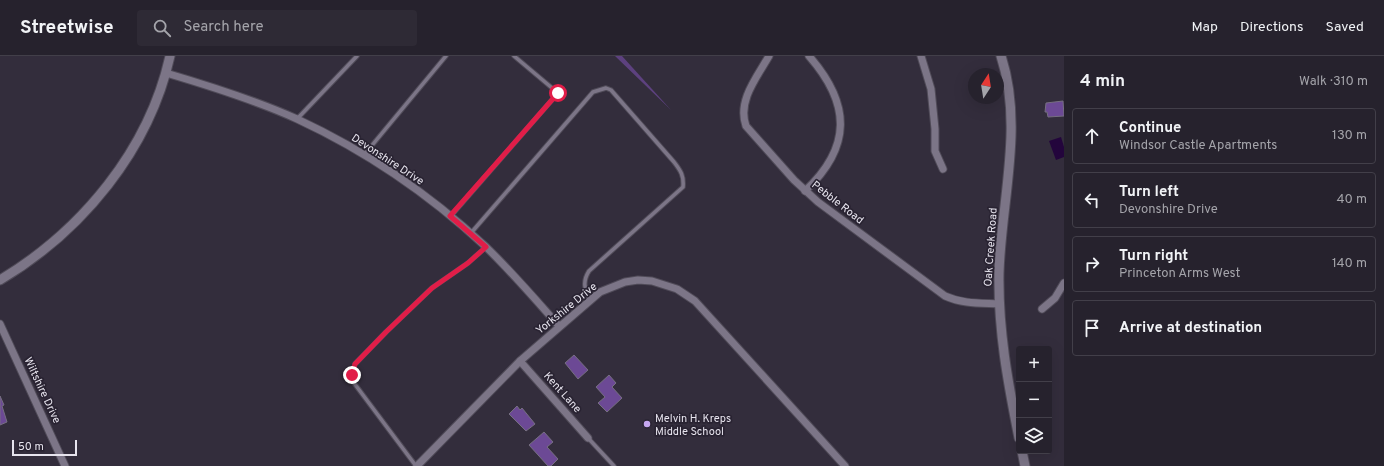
<!DOCTYPE html>
<meta charset="utf-8">
<style>
body{margin:0;font-family:Overpass,sans-serif;background:#2e2a35;color:#f1f3f6}
.controls{position:absolute;right:12px;bottom:12px;display:grid;overflow:hidden;border-radius:4px;box-shadow:0 4px 16px #0002}
.controls button{width:36px;height:36px;display:grid;place-items:center;padding:0;border:0;border-bottom:1px solid #423f49;background:#26222d;color:#f1f3f6;font:20px sans-serif}
.compass{position:absolute;left:968px;top:12px;width:36px;height:36px;border-radius:50%;background:#26222d;box-shadow:0 4px 16px #0002;rotate:12deg}
.scale{position:absolute;left:12px;bottom:10px;width:65px;box-sizing:border-box;padding-left:4px;border:2px solid #e7e4ee;border-top:0;font-size:11px;line-height:14px;white-space:nowrap;color:#e7e4ee;-webkit-text-stroke:3px #292332;paint-order:stroke}
.stop{position:absolute;width:12px;height:12px;margin:-9px;border:3px solid #e11d48;border-radius:50%;background:#fff}
.stop.end{background:#e11d48;border-color:#fff;box-shadow:0 1px 4px #0008}
.list{margin:0;padding:0;list-style:none}
h2{display:flex;justify-content:space-between;align-items:center;height:52px;margin:0;padding:0 16px;font-size:17px}
h2 small{font-size:13px;font-weight:400;color:#a4a4aa}
.list li{display:grid;grid-template-columns:26px 1fr auto;gap:12px;align-items:center;box-sizing:border-box;height:56px;margin:0 8px 8px;padding:0 8px;border:1px solid #423f49;border-radius:4px}
.list b{display:block;font-size:15px;white-space:nowrap}
.list p{margin:0;font-size:13px;white-space:nowrap;color:#a4a4aa}
.list em{font-size:13px;font-style:normal;color:#a4a4aa}
.icon{flex:none;width:22px;height:22px;fill:none;stroke:currentColor;stroke-width:2;stroke-linecap:round;stroke-linejoin:round}
.map{position:relative;flex:none;width:1064px;height:410px;overflow:hidden}
header{display:flex;align-items:center;gap:24px;box-sizing:border-box;height:56px;padding:0 20px;background:#26222d;border-bottom:1px solid #423f49}
header strong{font-size:19px}
nav{display:flex;gap:22px;margin-inline-start:auto;font-size:14px}
.search{width:280px;height:36px;background:#2e2a35;display:flex;align-items:center;gap:10px;box-sizing:border-box;padding:0 14px;border-radius:4px;color:#a4a4aa;font-size:15px}
main{display:flex}
aside{flex:1;background:#26222d}
.map>svg:first-child{display:block}
.green{fill:#5d417f}
.water{fill:#23053c}
.building{fill:#6c4995;stroke:#766f81}
.lines{fill:none;stroke-linecap:round;stroke-linejoin:round}
.service-casing{stroke:#504b58;stroke-width:5.5}
.minor-casing{stroke:#504b58;stroke-width:9}
.tertiary-casing{stroke:#504b58;stroke-width:11}
.service{stroke:#7c7587;stroke-width:3.5}
.minor{stroke:#7c7587;stroke-width:7}
.tertiary{stroke:#7c7587;stroke-width:9}
.route{stroke:#e11d48;stroke-width:5}
.poi-dot{fill:#c5a6f0;stroke:#292332;stroke-width:1.5}
.labels{text-anchor:middle;stroke-width:3.5;stroke-linejoin:round;paint-order:stroke}
.street-label{font-size:11px;fill:#e7e4ee;stroke:#292332}
.poi-label{font-size:11px;fill:#e7e4ee;stroke:#292332;text-anchor:start}
</style>
<header>
<strong>Streetwise</strong>
<div class="search"><svg class="icon" aria-label="search" viewBox="0 0 24 24"><circle cx="10" cy="10" r="6"/><path d="M15 15l6 6"/></svg>Search here</div>
<nav><a>Map</a><a>Directions</a><a>Saved</a></nav>
</header>
<main>
<div class="map">
<svg width="1064" height="410" viewBox="0 0 1064 410">
<rect width="100%" height="100%" fill="#332d3c"/>
<polygon class="green" points="615,0 622,0 671,54"/>
<polygon class="water" points="1061,81 1064,91 1064,101 1056,104 1049,85"/>
<g class="building">
<polygon points="1063,45 1064,60 1048,61 1047,56 1045,56 1046,47"/>
<polygon points="574,299 588,314 578,323 565,307"/>
<polygon points="609,319 616,327 612,331 622,342 607,356 598,347 605,341 596,331"/>
<polygon points="0,340 4,349 2,350 7,366 0,369"/>
<polygon points="517,350 520,354 522,352 535,368 526,375 509,358"/>
<polygon points="544,376 553,386 547,391 558,403 551,410 548,410 529,389"/>
</g>
<g class="lines">
<defs>
<g id="service">
<polyline points="297,63 357,0"/>
<polyline points="364,99 446,0"/>
<polyline points="450,161 558,37 514,0"/>
<path d="M471 177 593 36 606 32 611 34 674 106C681 115 684 120 683 131L589 215C582 226 585 233 589 244"/>
<polyline points="588,382 614,410"/>
<polyline points="416,410 354,327 352,319 355,308 386,276 432,232 468,207 486,191"/>
</g>
<g id="minor">
<path d="M769 0C757 21 737 45 746 70L794 124 818 146 945 240C963 248 979 247 999 248"/>
<polyline points="921,0 931,33 935,73 935,95 943,113"/>
<path d="M166 17C210 30 255 44 297 63 366 95 430 139 485 190 511 215 535 243 559 270"/>
<path d="M805 135C852 91 851 48 809 0"/>
<polyline points="1042,253 1055,242 1064,227"/>
<polyline points="0,268 65,410"/>
<polyline points="520,305 588,382"/>
<polyline points="417,410 520,305 600,236 625,226 638,224 652,225 677,233 695,245 845,410"/>
</g>
<g id="tertiary">
<path d="M1001 0C1024 70 1001 146 999 217 998 274 1008 327 1019 382"/>
<path d="M0 224C82 175 149 94 170 0"/>
<polyline points="1022,395 1025,410"/>
</g>
</defs>
<use href="#service" class="service-casing"/>
<use href="#minor" class="minor-casing"/>
<use href="#tertiary" class="tertiary-casing"/>
<use href="#service" class="service"/>
<use href="#minor" class="minor"/>
<use href="#tertiary" class="tertiary"/>
</g>
<g class="lines">
<polyline class="route" points="352,319 355,308 386,276 432,232 468,207 486,191 450,160 558,37"/>
</g>
<circle class="poi-dot" cx="647" cy="368" r="4"/>
<g class="labels">
<g class="street-label">
<text transform="translate(388 103) rotate(33)" y="4">Devonshire Drive</text>
<text transform="translate(838 146) rotate(38)" y="4">Pebble Road</text>
<text transform="translate(990 191) rotate(-86)" y="4">Oak Creek Road</text>
<text transform="translate(566 252) rotate(-39)" y="4">Yorkshire Drive</text>
<text transform="translate(43 334) rotate(65)" y="4">Wiltshire Drive</text>
<text transform="translate(563 336) rotate(48)" y="4">Kent Lane</text>
</g>
<g class="poi-label">
<text x="655" y="366">Melvin H. Kreps<tspan x="655" dy="13">Middle School</tspan></text>
</g>
</g>
</svg>
<div class="controls">
<button>+</button>
<button>−</button>
<button><svg class="icon" aria-label="layers" viewBox="0 0 24 24"><path d="M12 4l9 5-9 5-9-5zM3 14l9 5 9-5"/></svg></button>
</div>
<svg class="compass" viewBox="-18 -18 36 36"><path d="M0-13l5 13h-10z" fill="#e53935"/><path d="M0 13l5-13h-10z" fill="#a4a4aa"/></svg>
<div class="scale">50 m</div>
<div class="stop" style="left:558px;top:37px"></div>
<div class="stop end" style="left:352px;top:319px"></div>
</div>
<aside>
<h2>4 min<small>Walk · 310 m</small></h2>
<ul class="list">
<li><svg class="icon" aria-label="ahead" viewBox="0 0 24 24"><path d="M12 20V5M6 11l6-6 6 6"/></svg><div><b>Continue</b><p>Windsor Castle Apartments</p></div><em>130 m</em></li>
<li><svg class="icon" aria-label="left" viewBox="0 0 24 24"><path d="M17 20v-9H6M10 6l-5 5 5 5"/></svg><div><b>Turn left</b><p>Devonshire Drive</p></div><em>40 m</em></li>
<li><svg class="icon" aria-label="right" viewBox="0 0 24 24"><path d="M7 20v-9h11M14 6l5 5-5 5"/></svg><div><b>Turn right</b><p>Princeton Arms West</p></div><em>140 m</em></li>
<li><svg class="icon" aria-label="arrive" viewBox="0 0 24 24"><path d="M6 21V4h12l-3 4 3 4H6"/></svg><div><b>Arrive at destination</b></div></li>
</ul>
</aside>
</main>
